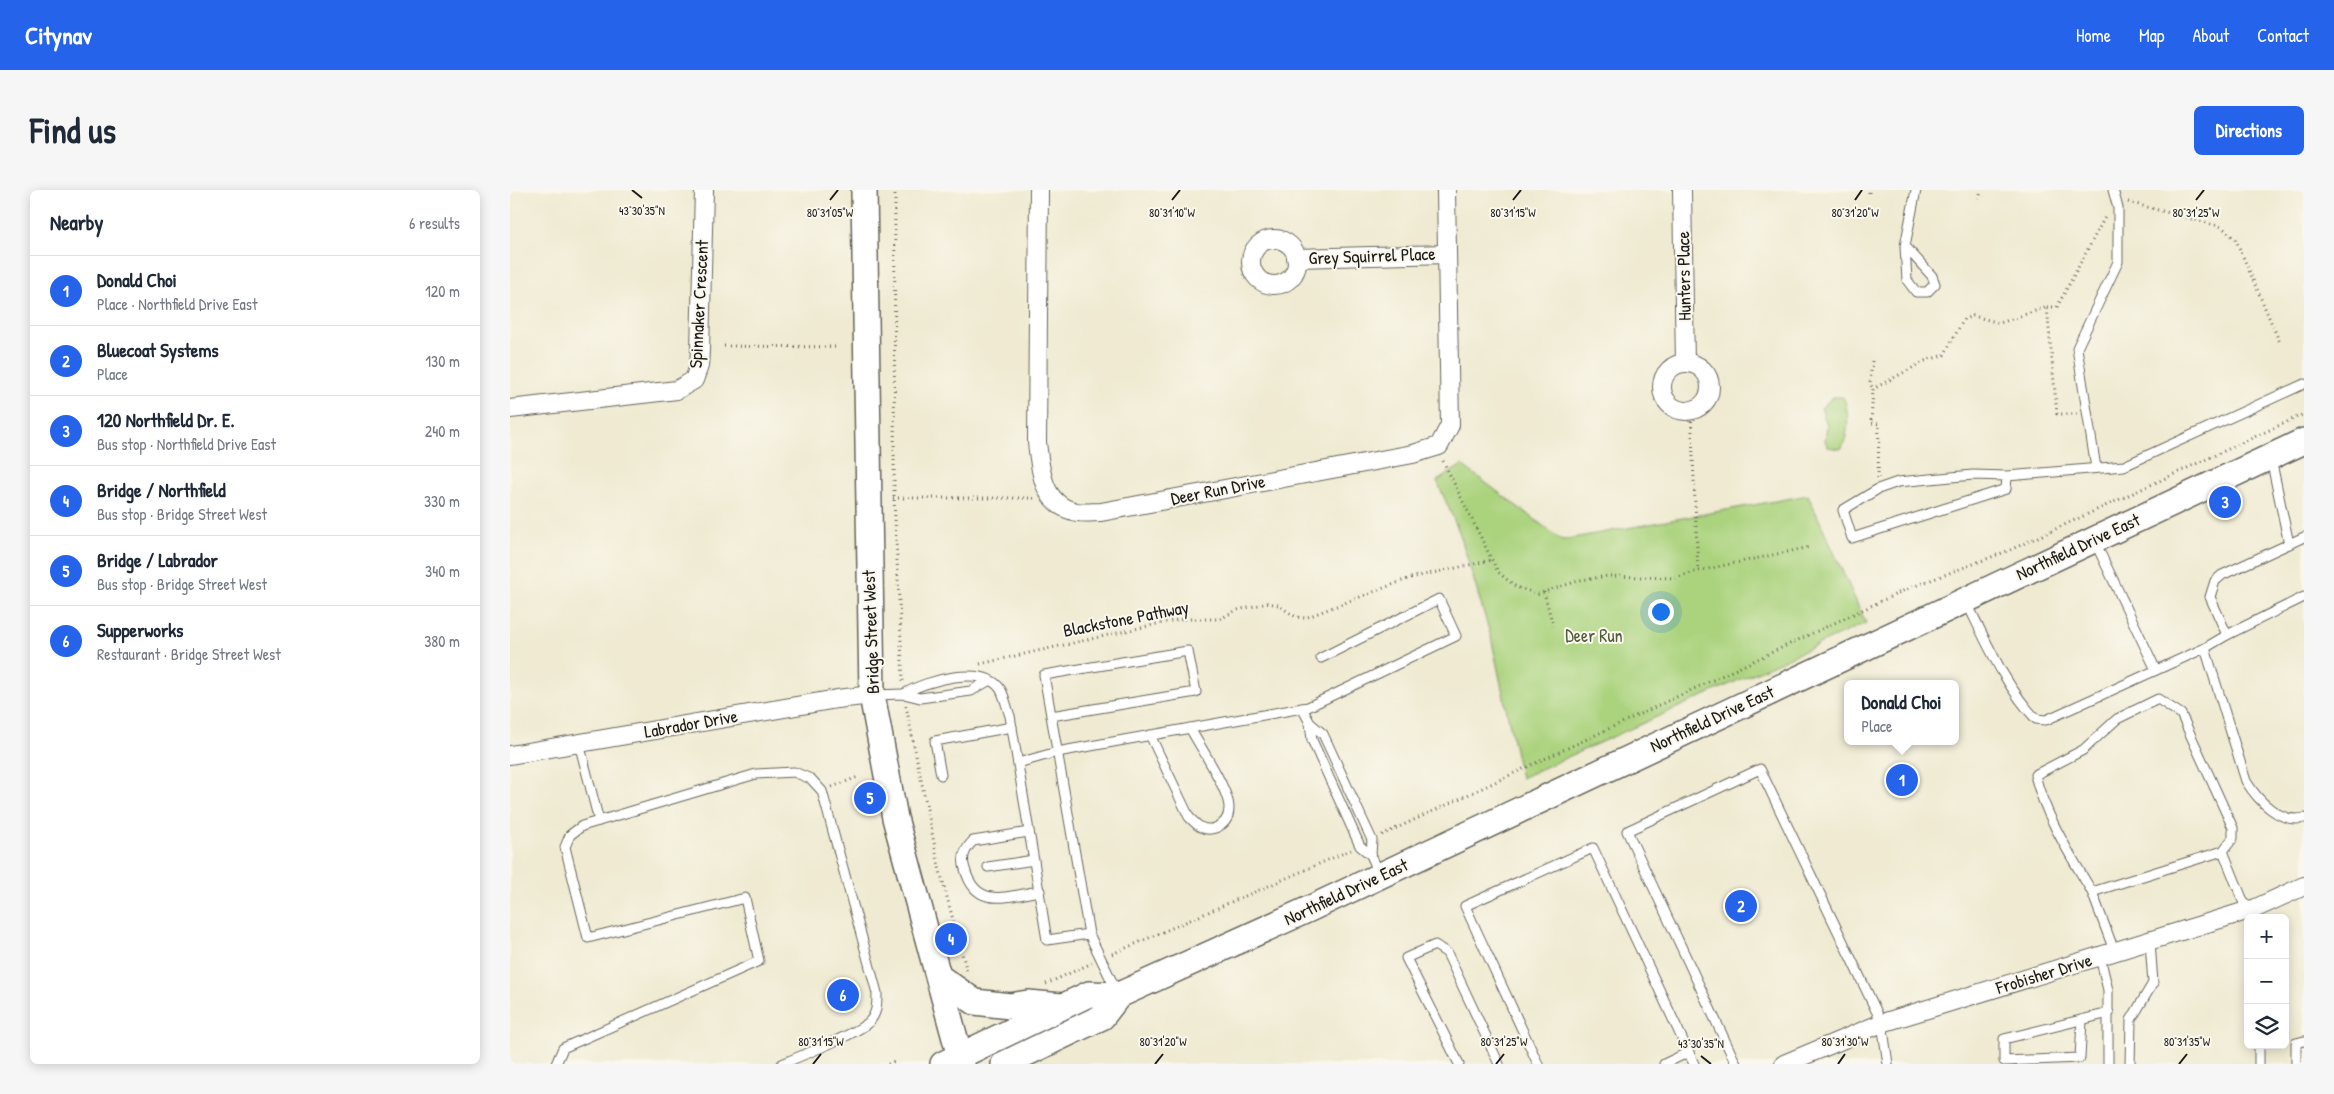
<!DOCTYPE html>
<meta charset="utf-8">
<style>
body{margin:0;font-family:"Patrick Hand",sans-serif;background:#f6f6f7;color:#1f2937}
.controls{position:absolute;right:15px;bottom:15px;display:grid;overflow:hidden;border-radius:8px;box-shadow:0 2px 12px #0003}
.controls button{width:45px;height:45px;display:grid;place-items:center;padding:0;border:0;border-bottom:1px solid #e0e1e3;background:#fff;color:#1f2937;font:25px sans-serif}
.you{position:absolute;left:1150px;top:421px;width:18px;height:18px;margin:-12px;border:4px solid #fff;border-radius:50%;background:#1a73e8;box-shadow:0 0 0 8px #1a73e833}
.badge{display:grid;place-items:center;width:32px;height:32px;border-radius:50%;background:#2563eb;color:#fff;font-size:16px;font-weight:700}
.pin{position:absolute;translate:-50% -50%;border:2px solid #fff;box-shadow:0 1px 5px #0006}
.popup{position:absolute;left:1334px;top:490px;width:115px;height:65px;box-sizing:border-box;display:grid;place-content:center;border-radius:8px;background:#fff;filter:drop-shadow(0 1px 4px #0005);font-size:16px;white-space:nowrap;color:#747a83}
.popup b{font-size:19px;color:#1f2937}
.popup::after{content:'';position:absolute;left:50%;top:100%;margin-left:-10px;border:10px solid transparent;border-top-color:#fff}
.list{margin:0;padding:0;list-style:none}
h2{display:flex;justify-content:space-between;align-items:center;height:65px;margin:0;padding:0 20px;font-size:21px}
h2 small{font-size:16px;font-weight:400;color:#747a83}
.list li{display:grid;grid-template-columns:32px 1fr auto;gap:15px;align-items:center;box-sizing:border-box;height:70px;padding:0 20px;border-top:1px solid #e0e1e3}
.list b{display:block;font-size:19px;white-space:nowrap}
.list p{margin:0;font-size:16px;white-space:nowrap;color:#747a83}
.list em{font-size:16px;font-style:normal;color:#747a83}
.icon{flex:none;width:28px;height:28px;fill:none;stroke:currentColor;stroke-width:2;stroke-linecap:round;stroke-linejoin:round}
.map{position:relative;flex:none;width:1794px;height:874px;overflow:hidden;border-radius:8px}
header{display:flex;align-items:center;gap:30px;box-sizing:border-box;height:70px;padding:0 25px;background:#2563eb;color:#fff}
header strong{font-size:24px}
nav{display:flex;gap:28px;margin-inline-start:auto;font-size:18px}
.intro{display:flex;align-items:center;justify-content:space-between;box-sizing:border-box;height:120px;padding:0 30px}
h1{margin:0;font-size:35px}
.button{padding:12px 22px;border-radius:8px;background:#2563eb;color:#fff;font-size:18px;font-weight:700}
main{display:flex;gap:30px;padding:0 30px}
aside{flex:1;background:#fff;border-radius:8px;box-shadow:0 2px 12px #0003}
.map>svg:first-child{display:block}
.green{fill:#abd37e;stroke:#64784d}
.lines{fill:none;stroke-linecap:round;stroke-linejoin:round}
.service-casing{stroke:#66645b;stroke-width:11}
.minor-casing{stroke:#66645b;stroke-width:20}
.secondary-casing{stroke:#66645b;stroke-width:28}
.path{stroke:#66645b;stroke-width:3;stroke-dasharray:1 4;stroke-linecap:butt}
.service{stroke:#fff;stroke-width:9}
.minor{stroke:#fff;stroke-width:18}
.secondary{stroke:#fff;stroke-width:25}
.ticks{fill:none;stroke:#1c1c1c;stroke-width:2}
.labels{text-anchor:middle;stroke-width:4;stroke-linejoin:round;paint-order:stroke}
.street-label{font-size:18px;fill:#1c1c1c;stroke:#fbf7ec}
.park-label{font-size:18px;fill:#4e5c3e;stroke:#fbf7ec}
.ticks-label{font-size:12px;text-anchor:middle;fill:#1c1c1c;stroke:#fbf7ec;stroke-width:4;stroke-linejoin:round;paint-order:stroke}
</style>
<header>
<strong>Citynav</strong>
<nav><a>Home</a><a>Map</a><a>About</a><a>Contact</a></nav>
</header>
<div class="intro"><h1>Find us</h1><a class="button">Directions</a></div>
<main>
<aside>
<h2>Nearby<small>6 results</small></h2>
<ul class="list">
<li><span class="badge">1</span><div><b>Donald Choi</b><p>Place · Northfield Drive East</p></div><em>120 m</em></li>
<li><span class="badge">2</span><div><b>Bluecoat Systems</b><p>Place</p></div><em>130 m</em></li>
<li><span class="badge">3</span><div><b>120 Northfield Dr. E.</b><p>Bus stop · Northfield Drive East</p></div><em>240 m</em></li>
<li><span class="badge">4</span><div><b>Bridge / Northfield</b><p>Bus stop · Bridge Street West</p></div><em>330 m</em></li>
<li><span class="badge">5</span><div><b>Bridge / Labrador</b><p>Bus stop · Bridge Street West</p></div><em>340 m</em></li>
<li><span class="badge">6</span><div><b>Supperworks</b><p>Restaurant · Bridge Street West</p></div><em>380 m</em></li>
</ul>
</aside>
<div class="map">
<svg width="1794" height="874" viewBox="0 0 1794 874">
<rect width="100%" height="100%" fill="#fbf7ec"/>
<filter id="ink" filterUnits="userSpaceOnUse"><feTurbulence type="fractalNoise" baseFrequency=".02" numOctaves="2"/><feDisplacementMap in="SourceGraphic" scale="10" xChannelSelector="R" yChannelSelector="G"/><feConvolveMatrix kernelMatrix="1 2 1 2 8 2 1 2 1" color-interpolation-filters="sRGB"/></filter>
<filter id="wash" filterUnits="userSpaceOnUse"><feTurbulence type="fractalNoise" baseFrequency=".0096" numOctaves="4" result="noise"/><feDisplacementMap in="SourceGraphic" scale="20" xChannelSelector="R" yChannelSelector="G"/><feGaussianBlur stdDeviation="1.12" result="paint"/><feColorMatrix in="noise" values="0 0 0 0 0 0 0 0 0 0 0 0 0 0 0 0 0 1.4 0 .05"/><feComposite in="paint" operator="in"/></filter>
<g filter="url(#wash)">
<rect width="100%" height="100%" fill="#efead1"/>
<g class="green">
<path d="M1323 207H1333C1340 219 1339 247 1331 259L1318 257 1315 251 1317 235 1311 218Z"/>
<polygon points="952,275 1052,350 1298,305 1356,433 1011,588 981,447 950,344 927,291"/>
</g>
</g>
<g filter="url(#ink)">
<g class="lines">
<defs>
<g id="service">
<polyline points="1395,56 1422,86 1425,94 1417,102 1406,102 1397,90 1395,56 1406,0"/>
<polyline points="1761,269 1779,354"/>
<polyline points="1586,278 1567,158 1608,72 1608,18 1603,0"/>
<polyline points="1497,286 1496,299 1342,348 1333,320 1368,299 1388,292 1463,285 1497,286 1614,276 1794,194"/>
<polyline points="1794,347 1712,385 1705,391 1700,407 1717,445 1794,407"/>
<polyline points="1585,352 1646,480"/>
<path d="M1456 411C1476 451 1495 496 1526 529L1536 530 1695 458"/>
<path d="M1717 445 1695 458 1736 591C1747 609 1769 634 1794 628"/>
<path d="M394 504C414 491 475 473 491 500 495 508 497 518 500 526L537 750 579 744"/>
<polyline points="363,505 394,504 410,508 461,501 478,491"/>
<polyline points="792,518 800,533 813,544 862,650 861,665"/>
<polyline points="541,526 686,502 678,461 534,485 579,744 607,802"/>
<polyline points="800,533 802,550 850,656 861,665 869,683"/>
<path d="M640 545 679 627C687 635 693 642 705 638 714 635 719 628 719 618 719 600 689 555 680 538"/>
<polyline points="69,553 89,631"/>
<polyline points="508,573 547,562 798,517 946,446 929,409 811,468"/>
<polyline points="431,585 425,551 502,537"/>
<path d="M519 642 463 651C455 659 451 667 455 679 466 720 497 706 530 701"/>
<polyline points="478,677 524,670"/>
<path d="M1582 702C1561 666 1535 626 1525 585L1573 560 1607 529 1648 509 1671 524 1723 638V648L1713 661"/>
<polyline points="1605,763 1582,702 1713,661 1737,721"/>
<polyline points="1590,767 1598,800 1598,874"/>
<polyline points="1572,830 1570,868 1494,871 1494,849 1599,823"/>
<path d="M46 874 53 858 249 771 235 708 78 748 55 657 60 645 72 636 246 584 284 582 301 589 312 601 367 803C367 814 367 824 359 832 345 845 292 865 272 874"/>
<polyline points="949,874 896,768 925,755 937,763 989,874"/>
<polyline points="1028,874 955,716 1083,658 1184,874"/>
<polyline points="1154,874 1179,862"/>
<polyline points="1226,874 1117,641 1250,579 1372,833 1378,874"/>
<polyline points="1620,874 1621,830 1643,793 1640,752"/>
<polyline points="1749,874 1749,855"/>
<polyline points="1786,874 1786,853 1794,851"/>
</g>
<g id="minor">
<path d="M529 0 527 252C530 278 532 313 563 321 571 324 582 322 591 322L903 264 929 256 940 235 936 0"/>
<polyline points="1172,0 1175,173"/>
<circle cx="764" cy="72" r="23"/>
<polyline points="786,68 937,64"/>
<circle cx="1176" cy="197" r="24"/>
<polyline points="0,219 167,200 184,190 189,176 190,161 194,0"/>
<polyline points="0,565 327,509 362,505"/>
<polyline points="1274,874 1372,833 1746,718 1794,696"/>
</g>
<g id="secondary">
<polyline points="354,0 362,505 385,628 452,874"/>
<polyline points="429,787 465,812 500,816 518,813 552,816"/>
<polyline points="433,874 579,804 609,805 797,720 1794,251"/>
<polyline points="494,874 592,827 609,805"/>
</g>
</defs>
<use href="#service" class="service-casing"/>
<use href="#minor" class="minor-casing"/>
<use href="#secondary" class="secondary-casing"/>
<g class="path">
<polyline points="385,0 384,308 393,492"/>
<polyline points="1359,3 1359,0"/>
<polyline points="1469,9 1471,0"/>
<polyline points="1618,12 1712,37 1726,50 1770,153"/>
<polyline points="1537,117 1547,117 1595,27"/>
<polyline points="214,156 326,157"/>
<polyline points="1362,171 1360,193 1363,199"/>
<polyline points="1181,221 1188,381"/>
<polyline points="933,271 988,382 1006,397 1028,404 1071,390 1098,386 1165,388 1188,381 1300,357"/>
<polyline points="1368,288 1369,234 1361,233 1363,199 1415,171 1434,165 1454,129 1463,126 1490,133 1537,117 1547,224 1567,224"/>
<polyline points="383,308 524,308"/>
<polyline points="1034,402 1043,436"/>
<polyline points="470,474 656,432 674,429 710,429 727,420 758,413 768,415 786,427 795,428 900,388 982,370"/>
<polyline points="396,516 429,677 457,782"/>
<polyline points="322,597 348,587"/>
<polyline points="872,645 1397,399 1500,360 1794,224"/>
<polyline points="602,764 841,660"/>
<polyline points="536,794 582,773"/>
<polyline points="378,874 387,870"/>
</g>
<use href="#service" class="service"/>
<use href="#minor" class="minor"/>
<use href="#secondary" class="secondary"/>
</g>
</g>
<path class="ticks" d="M122 0 132 8M320 10 328 0M662 10 670 0M1003 10 1011 0M1345 10 1352 0M1686 10 1694 0M1191 866 1201 874M303 874 311 864M645 874 653 864M986 874 994 864M1328 874 1335 864M1669 874 1677 864"/>
<g class="labels">
<g class="street-label">
<text transform="translate(862 66) rotate(-2)" y="6">Grey Squirrel Place</text>
<text transform="translate(1174 86) rotate(-91)" y="6">Hunters Place</text>
<text transform="translate(189 114) rotate(-87)" y="6">Spinnaker Crescent</text>
<text transform="translate(708 300) rotate(-11)" y="6">Deer Run Drive</text>
<text transform="translate(1568 357) rotate(-25)" y="6">Northfield Drive East</text>
<text transform="translate(616 429) rotate(-11)" y="6">Blackstone Pathway</text>
<text transform="translate(361 442) rotate(-92)" y="6">Bridge Street West</text>
<text transform="translate(1202 529) rotate(-25)" y="6">Northfield Drive East</text>
<text transform="translate(181 534) rotate(-10)" y="6">Labrador Drive</text>
<text transform="translate(836 702) rotate(-25)" y="6">Northfield Drive East</text>
<text transform="translate(1534 784) rotate(-17)" y="6">Frobisher Drive</text>
</g>
<g class="park-label">
<text x="1084" y="452">Deer Run</text>
</g>
</g>
<g class="ticks-label">
<text x="132" y="25">43°30'35"N</text>
<text x="320" y="27">80°31'05"W</text>
<text x="662" y="27">80°31'10"W</text>
<text x="1003" y="27">80°31'15"W</text>
<text x="1345" y="27">80°31'20"W</text>
<text x="1686" y="27">80°31'25"W</text>
<text x="311" y="856">80°31'15"W</text>
<text x="653" y="856">80°31'20"W</text>
<text x="994" y="856">80°31'25"W</text>
<text x="1335" y="856">80°31'30"W</text>
<text x="1677" y="856">80°31'35"W</text>
<text x="1191" y="858">43°30'35"N</text>
</g>
</svg>
<div class="controls">
<button>+</button>
<button>−</button>
<button><svg class="icon" aria-label="layers" viewBox="0 0 24 24"><path d="M12 4l9 5-9 5-9-5zM3 14l9 5 9-5"/></svg></button>
</div>
<div class="you"></div>
<div class="pin badge" style="left:1392px;top:590px">1</div>
<div class="popup"><b>Donald Choi</b>Place</div>
<div class="pin badge" style="left:1231px;top:716px">2</div>
<div class="pin badge" style="left:1715px;top:312px">3</div>
<div class="pin badge" style="left:441px;top:749px">4</div>
<div class="pin badge" style="left:360px;top:608px">5</div>
<div class="pin badge" style="left:333px;top:805px">6</div>
</div>
</main>
